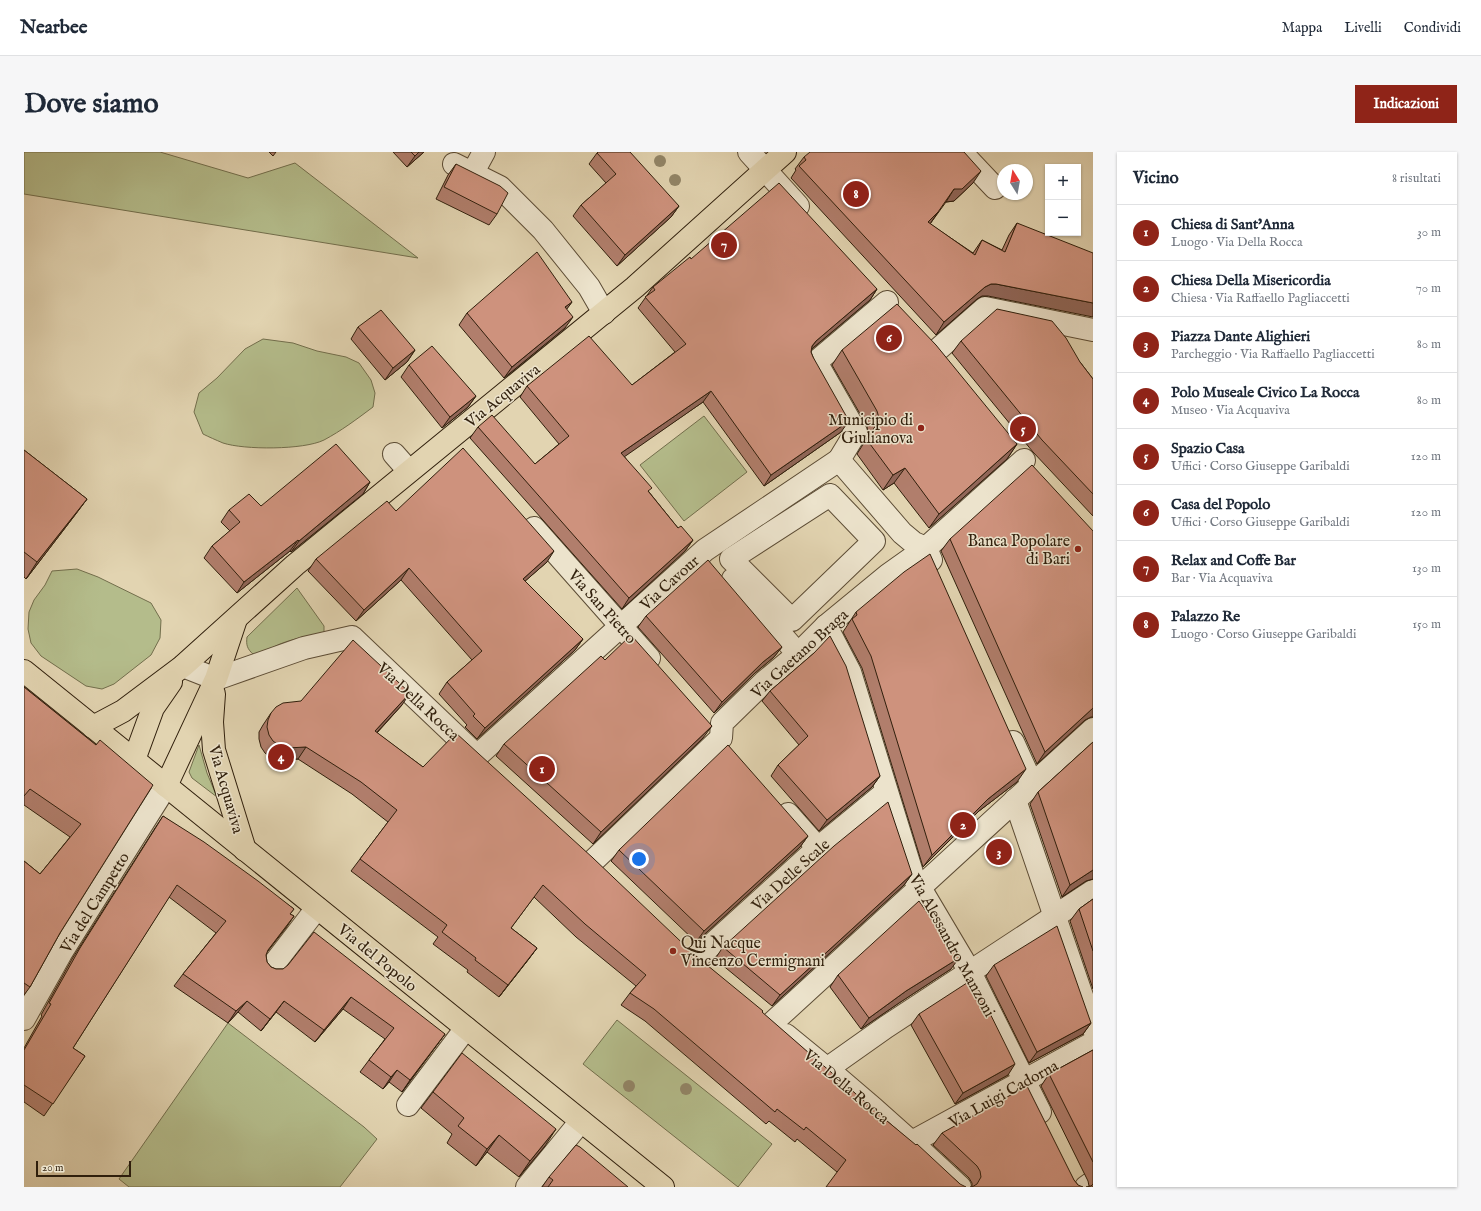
<!DOCTYPE html>
<html lang="it">
<meta charset="utf-8">
<style>
body{margin:0;font-family:"IM FELL English",serif;background:#f6f6f7;color:#1f2937}
.controls{position:absolute;right:12px;top:12px;display:grid;overflow:hidden;border-radius:0px;box-shadow:0 1px 3px #0004}
.controls button{width:36px;height:36px;display:grid;place-items:center;padding:0;border:0;border-bottom:1px solid #e0e1e3;background:#fff;color:#1f2937;font:20px sans-serif}
.compass{position:absolute;left:973px;top:12px;width:36px;height:36px;border-radius:50%;background:#fff;box-shadow:0 1px 3px #0004;rotate:349deg}
.scale{position:absolute;left:12px;bottom:10px;width:95px;box-sizing:border-box;padding-left:4px;border:2px solid #301f0c;border-top:0;font-size:11px;line-height:14px;white-space:nowrap;color:#301f0c;-webkit-text-stroke:3px #ece3cc;paint-order:stroke}
.you{position:absolute;left:615px;top:707px;width:14px;height:14px;margin:-10px;border:3px solid #fff;border-radius:50%;background:#1a73e8;box-shadow:0 0 0 6px #1a73e833}
.badge{display:grid;place-items:center;width:26px;height:26px;border-radius:50%;background:#8f2418;color:#fff;font-size:13px;font-weight:700}
.pin{position:absolute;translate:-50% -50%;border:2px solid #fff;box-shadow:0 1px 4px #0006}
.list{margin:0;padding:0;list-style:none}
h2{display:flex;justify-content:space-between;align-items:center;height:52px;margin:0;padding:0 16px;font-size:17px}
h2 small{font-size:13px;font-weight:400;color:#747a83}
.list li{display:grid;grid-template-columns:26px 1fr auto;gap:12px;align-items:center;box-sizing:border-box;height:56px;padding:0 16px;border-top:1px solid #e0e1e3}
.list b{display:block;font-size:15px;white-space:nowrap}
.list p{margin:0;font-size:13px;white-space:nowrap;color:#747a83}
.list em{font-size:13px;font-style:normal;color:#747a83}
.map{position:relative;flex:none;width:1069px;height:1035px;overflow:hidden;border-radius:0px}
header{display:flex;align-items:center;gap:24px;box-sizing:border-box;height:56px;padding:0 20px;background:#fff;border-bottom:1px solid #e0e1e3}
header strong{font-size:19px}
nav{display:flex;gap:22px;margin-inline-start:auto;font-size:14px}
.intro{display:flex;align-items:center;justify-content:space-between;box-sizing:border-box;height:96px;padding:0 24px}
h1{margin:0;font-size:28px}
.button{padding:10px 18px;border-radius:0px;background:#8f2418;color:#fff;font-size:14px;font-weight:700}
main{display:flex;gap:24px;padding:0 24px}
aside{flex:1;background:#fff;border-radius:0px;box-shadow:0 1px 3px #0004}
.map>svg:first-child{display:block}
.green{fill:#b4bc8b;stroke:#726e4c}
.lines{fill:none;stroke-linecap:round;stroke-linejoin:round}
.minor-casing{stroke:#5c4c35;stroke-width:24}
.major-casing{stroke:#301f0c;stroke-width:24}
.minor{stroke:#ece3cc;stroke-width:22}
.major{stroke:#e2d4b1;stroke-width:22}
.tree{fill:#928668}
.wall{fill:#b17e6c;stroke:#301f0c}
.shaded-wall{fill:#906658;stroke:#301f0c}
.building{fill:#ce927d;stroke:#301f0c}
.poi-dot{fill:#8f2418;stroke:#ece3cc;stroke-width:1.5}
.labels{text-anchor:middle;stroke-width:3;stroke-linejoin:round;paint-order:stroke}
.street-label{font-size:16px;fill:#301f0c;stroke:#ece3cc}
.poi-label{font-size:16px;fill:#301f0c;stroke:#ece3cc;text-anchor:end}
</style>
<header>
<strong>Nearbee</strong>
<nav><a>Mappa</a><a>Livelli</a><a>Condividi</a></nav>
</header>
<div class="intro"><h1>Dove siamo</h1><a class="button">Indicazioni</a></div>
<main>
<div class="map">
<svg width="1069" height="1035" viewBox="0 0 1069 1035">
<rect width="100%" height="100%" fill="#e2d4b1"/>
<filter id="stains"><feTurbulence type="fractalNoise" baseFrequency=".005" numOctaves="4"/><feColorMatrix values="0 0 0 0 .2 0 0 0 0 .09 0 0 0 0 .02 0 0 0 .5 -.17"/></filter>
<radialGradient id="worn" r=".72"><stop offset=".6" stop-color="#630" stop-opacity="0"/><stop offset="1" stop-color="#630" stop-opacity=".3"/></radialGradient>
<g class="green">
<polygon points="0,0 136,0 224,26 271,11 394,106 0,42"/>
<path d="M239 187 269 191 293 199 322 205 335 211 347 228 351 241 349 255C333 267 317 279 300 288 280 298 220 298 199 291 192 288 185 285 179 282L170 260 175 241 193 226 221 197Z"/>
<polygon points="680,264 723,320 660,369 616,313"/>
<polygon points="53,417 74,425 127,451 137,468 136,486 127,503 90,532 78,537 62,534 17,504 7,491 4,477 5,460 10,448 21,433 28,419"/>
<path d="M273 436 300 474V481C285 484 271 486 256 492 247 496 240 501 230 503 223 497 222 493 223 485Z"/>
<polygon points="175,593 183,621 193,645 168,626 165,620"/>
<polygon points="593,868 748,992 714,1035 559,912"/>
<polygon points="204,871 340,975 353,987 316,1035 105,1035 95,1027"/>
</g>
<g class="lines">
<defs>
<g id="minor">
<polyline points="725,0 774,54"/>
<polyline points="937,0 971,36"/>
<polyline points="430,12 476,35 519,78 565,135 580,161"/>
<polyline points="448,22 460,0"/>
<polyline points="863,150 792,210 832,280 815,308 878,381 890,391 902,396 907,408"/>
<polyline points="911,200 961,156 1069,178"/>
<polyline points="370,302 385,319"/>
<polygon points="806,343 850,389 768,468 707,407"/>
<polyline points="510,376 625,506"/>
<polyline points="709,427 774,502"/>
<polyline points="802,474 826,520 889,724 946,820 1016,960"/>
<polyline points="159,514 192,527 280,496 328,485 452,603"/>
<polyline points="989,590 1008,632"/>
<polyline points="453,604 681,398 815,308"/>
<polyline points="991,648 1069,876"/>
<polyline points="764,662 794,696"/>
<polyline points="569,709 697,586 698,571 740,530 774,502 802,474 864,423 902,396 1000,308"/>
<polyline points="672,807 794,696 862,640"/>
<polyline points="246,817 293,756"/>
<polyline points="0,867 37,801 142,634"/>
<polyline points="748,871 1069,577"/>
<path d="M762 883C822 931 880 982 936 1035"/>
<polyline points="804,916 862,875 1069,739"/>
<polyline points="384,953 442,876"/>
<polyline points="888,990 1069,891"/>
<polyline points="503,1035 557,969"/>
<polyline points="1062,1035 1069,1030"/>
</g>
<g id="major">
<polyline points="0,519 639,1035"/>
<polyline points="190,542 188,570 190,598 221,698"/>
<polyline points="69,575 99,559 159,514 271,413 611,135 761,0"/>
<polyline points="110,608 129,556 147,530"/>
<polyline points="142,634 192,527 212,467"/>
</g>
</defs>
<use href="#minor" class="minor-casing"/>
<use href="#major" class="major-casing"/>
<use href="#minor" class="minor"/>
<use href="#major" class="major"/>
</g>
<g class="tree">
<circle cx="636" cy="9" r="6"/>
<circle cx="651" cy="28" r="6"/>
<circle cx="605" cy="934" r="6"/>
<circle cx="662" cy="937" r="6"/>
</g>
<g class="wall">
<polygon points="245,0 252,0 249,4"/>
<polygon points="369,0 400,0 383,15"/>
<polygon points="573,1 655,54 647,65 593,114 549,64 557,53 582,31 565,12"/>
<polygon points="780,5 949,31 930,49 922,50 906,72 949,101 958,88 978,98 985,83 993,71 964,144 958,144 953,147 912,183 767,26 772,18 771,17"/>
<polygon points="432,12 473,62 465,73 412,47 424,23"/>
<polygon points="667,107 853,137 846,148 788,197 787,200 789,205 817,280 740,334 679,250 600,304 625,340 654,376 669,388 661,399 598,457 446,286 454,275 511,312 535,292 496,245 503,234 608,233 651,200 614,156 629,135"/>
<polygon points="548,150 542,157 541,176 480,226 435,173 443,161"/>
<polygon points="334,175 391,198 383,210 361,228 327,187"/>
<polygon points="937,189 1056,210 1069,227 1069,364 1009,300 928,201"/>
<polygon points="818,198 993,292 983,307 905,376 870,331 859,338 833,302 843,286 844,281 843,274 808,213"/>
<polygon points="385,213 452,244 444,255 418,276 377,225"/>
<polygon points="0,298 63,347 51,363 2,427 0,425"/>
<polygon points="346,330 339,342 267,400 266,399 213,441 180,406 188,394 206,379 197,370 205,358 237,354"/>
<polygon points="372,359 523,410 501,429 559,487 551,498 453,587 441,575 443,573 415,542 423,530 448,508 377,428 332,469 284,419 292,407"/>
<polygon points="1069,379 1069,565 1067,565 1061,568 1013,612 917,399 926,387"/>
<polygon points="832,460 993,630 955,659 899,715 838,516 819,480"/>
<polygon points="622,464 758,495 750,505 731,521 690,561 614,475"/>
<polygon points="790,501 856,624 848,635 795,679 747,624 754,613 775,593 738,549 746,539"/>
<polygon points="0,535 72,593 36,781 6,835 0,843 0,709 16,722 46,685 0,653"/>
<polygon points="378,553 353,581 399,615 672,804 936,1032 813,1020 773,987 771,990 745,969 742,972 621,869 597,853 606,841 612,834 552,785 510,745 487,776 513,796 504,808 475,845 443,820 444,818 409,792 414,785 327,719 364,670 328,642 274,607 255,608 247,606 241,601 237,595 235,587 235,580 239,573 247,561"/>
<polygon points="679,586 569,692 472,604 480,592"/>
<polygon points="1069,590 1069,727 1062,729 1038,745 1006,652 1014,640"/>
<polygon points="139,664 270,757 266,762 270,764 243,800 242,803 243,810 247,815 252,817 259,817 421,882 378,940 365,930 359,937 336,920 345,908 361,887 319,857 291,890 252,860 237,879 214,860 204,871 150,834 159,822 192,781 145,745 49,896 61,904 20,964 0,950 0,896 18,864 17,863 48,807 131,676"/>
<polygon points="784,684 776,695 672,790 587,709 595,698"/>
<polygon points="888,722 880,733 748,854 691,807 699,795"/>
<polygon points="1069,747 1069,837 1046,769 1055,757"/>
<polygon points="970,813 1067,871 1059,882 1005,911 962,824"/>
<polygon points="927,817 875,851 837,877 806,835 814,823"/>
<polygon points="895,862 984,923 931,952 887,873"/>
<polygon points="1069,898 1069,1035 1065,1034 1064,1029 1017,934 1025,922"/>
<polygon points="409,940 521,994 495,1025 463,1000 452,1014 423,991 428,982 397,956"/>
<polygon points="918,981 1050,1028 1054,1033 948,1035 948,1031 945,1026 909,993"/>
<polygon points="525,1025 604,1035 518,1035"/>
</g>
<g class="shaded-wall">
<polygon points="395,0 400,0 383,15 391,4"/>
<polygon points="957,19 949,31 930,49 922,50 930,37"/>
<polygon points="655,54 647,65 593,114 601,103"/>
<polygon points="914,60 906,72 904,70"/>
<polygon points="967,132 972,132 1069,151 1069,165 964,144 958,144 953,147 912,183 920,170 961,135"/>
<polygon points="853,137 846,148 784,200 792,189"/>
<polygon points="548,150 540,161 541,155"/>
<polygon points="549,165 541,176 480,226 488,215"/>
<polygon points="391,198 383,210 361,228 369,216"/>
<polygon points="687,239 679,250 590,312 597,301"/>
<polygon points="452,244 444,255 418,276 426,265"/>
<polygon points="825,269 817,280 740,334 747,323"/>
<polygon points="993,292 983,307 905,376 915,362"/>
<polygon points="881,316 870,331 859,338 869,323"/>
<polygon points="346,330 339,342 267,400 275,389"/>
<polygon points="63,347 51,363 2,427 13,410"/>
<polygon points="274,388 266,399 213,441 220,430"/>
<polygon points="669,388 661,399 598,457 605,446"/>
<polygon points="530,399 523,410 491,438 499,427"/>
<polygon points="385,416 377,428 332,469 340,458"/>
<polygon points="559,487 551,498 453,587 461,576"/>
<polygon points="758,495 750,505 731,521 690,561 698,550 739,510"/>
<polygon points="386,541 378,553 343,591 351,579"/>
<polygon points="1069,556 1069,565 1067,565 1061,568 1013,612 1021,600"/>
<polygon points="688,574 679,586 569,692 577,680"/>
<polygon points="256,594 282,595 274,607 255,608 247,606"/>
<polygon points="1002,617 993,630 955,659 899,715 908,703 964,647"/>
<polygon points="856,624 848,635 795,679 803,668"/>
<polygon points="784,684 776,695 672,790 680,779"/>
<polygon points="1069,718 1069,727 1062,729 1038,745 1046,733"/>
<polygon points="888,722 880,733 748,854 756,843"/>
<polygon points="270,764 262,776 236,809 244,798"/>
<polygon points="513,796 504,808 475,845 484,833"/>
<polygon points="935,806 927,817 875,851 837,877 845,866 882,839"/>
<polygon points="327,845 319,857 291,890 300,878"/>
<polygon points="223,849 214,860 204,871 212,859"/>
<polygon points="260,849 252,860 237,879 246,867"/>
<polygon points="1067,871 1059,882 1005,911 1013,900"/>
<polygon points="421,882 413,893 378,940 386,928"/>
<polygon points="991,912 984,923 931,952 939,941"/>
<polygon points="373,918 365,930 359,937 367,925"/>
<polygon points="532,977 521,994 495,1025 506,1009"/>
<polygon points="475,983 463,1000 452,1014 463,997"/>
</g>
<g class="building">
<polygon points="387,0 395,0 391,4"/>
<polygon points="574,0 606,0 655,54 601,103 557,53 592,22 573,1"/>
<polygon points="786,0 940,0 957,19 938,37 930,37 914,60 904,70 951,103 958,88 981,100 993,71 1069,101 1069,151 972,132 967,132 961,135 920,170 775,14 782,8 780,5"/>
<polygon points="432,12 476,34 484,41 473,62 420,35"/>
<polygon points="755,31 853,137 792,189 788,194 787,200 789,205 825,269 747,323 687,239 597,301 628,336 624,339 654,376 657,374 669,388 605,446 454,275 468,263 511,312 545,284 503,234 565,184 608,233 662,192 621,145 631,138 629,135 666,105 667,107"/>
<polygon points="513,100 548,150 541,155 549,165 488,215 443,161"/>
<polygon points="873,152 912,193 993,292 915,362 881,316 869,323 843,288 853,271 855,266 853,259 818,198"/>
<polygon points="973,157 1028,169 1042,186 1056,210 1069,227 1069,342 1018,288 937,189"/>
<polygon points="357,158 391,198 369,216 334,175"/>
<polygon points="408,194 452,244 426,265 385,213"/>
<polygon points="312,292 346,330 275,389 274,388 220,430 188,394 216,370 205,358 225,342 237,354"/>
<polygon points="439,296 530,399 499,427 559,487 461,576 449,564 451,562 423,530 458,499 385,416 340,458 292,407 363,349 372,359"/>
<polygon points="0,298 63,347 13,410 0,400"/>
<polygon points="1008,313 1069,379 1069,556 1021,600 926,387"/>
<polygon points="906,402 1002,617 964,647 908,703 847,504 828,467 833,463 832,460 880,420"/>
<polygon points="684,408 758,495 739,510 698,550 622,464"/>
<polygon points="607,483 688,574 577,680 480,592 577,504 581,508"/>
<polygon points="806,484 822,514 856,624 803,668 754,613 784,584 746,539 790,501"/>
<polygon points="329,488 386,541 351,579 399,615 432,581 569,706 672,804 739,859 738,860 863,969 892,993 893,992 936,1032 942,1035 802,1035 822,1008 782,975 780,978 753,957 751,960 630,857 606,841 622,823 561,772 519,733 487,776 513,796 484,833 451,808 452,806 418,780 423,773 336,707 373,658 337,630 282,595 263,596 256,594 249,589 245,583 243,575 244,568 247,561 252,555 259,551 277,549"/>
<polygon points="0,535 72,593 76,588 129,633 36,781 6,835 0,831 0,709 16,722 57,672 6,637 0,644"/>
<polygon points="1069,590 1069,718 1046,733 1014,640"/>
<polygon points="704,593 784,684 680,779 595,698"/>
<polygon points="864,650 888,722 756,843 699,795 810,694"/>
<polygon points="139,664 180,690 234,729 270,757 266,762 270,764 244,798 242,803 243,810 247,815 252,817 259,817 264,813 290,780 421,882 386,928 373,918 367,925 345,908 370,876 327,845 300,878 260,849 246,867 223,849 212,859 159,822 202,769 153,733 49,896 61,904 29,952 0,933 0,898 27,852 25,851 56,796"/>
<polygon points="1069,747 1069,799 1055,757"/>
<polygon points="895,749 935,806 882,839 845,866 814,823"/>
<polygon points="1033,774 1067,871 1013,900 970,813"/>
<polygon points="949,827 991,912 939,941 895,862"/>
<polygon points="1069,898 1069,1010 1025,922"/>
<polygon points="438,901 532,977 506,1009 475,983 463,997 434,974 440,966 409,940"/>
<polygon points="1003,934 1050,1028 1054,1033 1059,1035 946,1035 948,1035 953,1032 957,1025 956,1019 953,1014 918,981"/>
<polygon points="552,993 556,995 604,1035 524,1035 529,1028 525,1025"/>
<polygon points="1069,1032 1069,1035 1062,1035 1067,1034"/>
</g>
<g class="poi-dot">
<circle cx="897" cy="276" r="4"/>
<circle cx="1054" cy="397" r="4"/>
<circle cx="649" cy="799" r="4"/>
</g>
<g class="labels">
<g class="street-label">
<text transform="translate(478 243) rotate(-39)" y="6">Via Acquaviva</text>
<text transform="translate(645 430) rotate(-42)" y="6">Via Cavour</text>
<text transform="translate(579 454) rotate(48)" y="6">Via San Pietro</text>
<text transform="translate(775 501) rotate(-42)" y="6">Via Gaetano Braga</text>
<text transform="translate(395 549) rotate(43)" y="6">Via Della Rocca</text>
<text transform="translate(203 637) rotate(74)" y="6">Via Acquaviva</text>
<text transform="translate(766 722) rotate(-42)" y="6">Via Delle Scale</text>
<text transform="translate(70 750) rotate(-58)" y="6">Via del Campetto</text>
<text transform="translate(929 793) rotate(61)" y="6">Via Alessandro Manzoni</text>
<text transform="translate(354 805) rotate(39)" y="6">Via del Popolo</text>
<text transform="translate(823 934) rotate(40)" y="6">Via Della Rocca</text>
<text transform="translate(979 941) rotate(-29)" y="6">Via Luigi Cadorna</text>
</g>
<g class="poi-label">
<text x="889" y="273">Municipio di<tspan x="889" dy="18">Giulianova</tspan></text>
<text x="1046" y="394">Banca Popolare<tspan x="1046" dy="18">di Bari</tspan></text>
<text x="657" y="796" text-anchor="start">Qui Nacque<tspan x="657" dy="18">Vincenzo Cermignani</tspan></text>
</g>
</g>
<rect width="100%" height="100%" filter="url(#stains)"/>
<rect width="100%" height="100%" fill="url(#worn)"/>
</svg>
<div class="controls">
<button>+</button>
<button>−</button>
</div>
<svg class="compass" viewBox="-18 -18 36 36"><path d="M0-13l5 13h-10z" fill="#e53935"/><path d="M0 13l5-13h-10z" fill="#747a83"/></svg>
<div class="scale">20 m</div>
<div class="you"></div>
<div class="pin badge" style="left:518px;top:617px">1</div>
<div class="pin badge" style="left:939px;top:673px">2</div>
<div class="pin badge" style="left:975px;top:700px">3</div>
<div class="pin badge" style="left:257px;top:605px">4</div>
<div class="pin badge" style="left:999px;top:277px">5</div>
<div class="pin badge" style="left:865px;top:186px">6</div>
<div class="pin badge" style="left:700px;top:93px">7</div>
<div class="pin badge" style="left:832px;top:42px">8</div>
</div>
<aside>
<h2>Vicino<small>8 risultati</small></h2>
<ul class="list">
<li><span class="badge">1</span><div><b>Chiesa di Sant'Anna</b><p>Luogo · Via Della Rocca</p></div><em>30 m</em></li>
<li><span class="badge">2</span><div><b>Chiesa Della Misericordia</b><p>Chiesa · Via Raffaello Pagliaccetti</p></div><em>70 m</em></li>
<li><span class="badge">3</span><div><b>Piazza Dante Alighieri</b><p>Parcheggio · Via Raffaello Pagliaccetti</p></div><em>80 m</em></li>
<li><span class="badge">4</span><div><b>Polo Museale Civico La Rocca</b><p>Museo · Via Acquaviva</p></div><em>80 m</em></li>
<li><span class="badge">5</span><div><b>Spazio Casa</b><p>Uffici · Corso Giuseppe Garibaldi</p></div><em>120 m</em></li>
<li><span class="badge">6</span><div><b>Casa del Popolo</b><p>Uffici · Corso Giuseppe Garibaldi</p></div><em>120 m</em></li>
<li><span class="badge">7</span><div><b>Relax and Coffe Bar</b><p>Bar · Via Acquaviva</p></div><em>130 m</em></li>
<li><span class="badge">8</span><div><b>Palazzo Re</b><p>Luogo · Corso Giuseppe Garibaldi</p></div><em>150 m</em></li>
</ul>
</aside>
</main>
